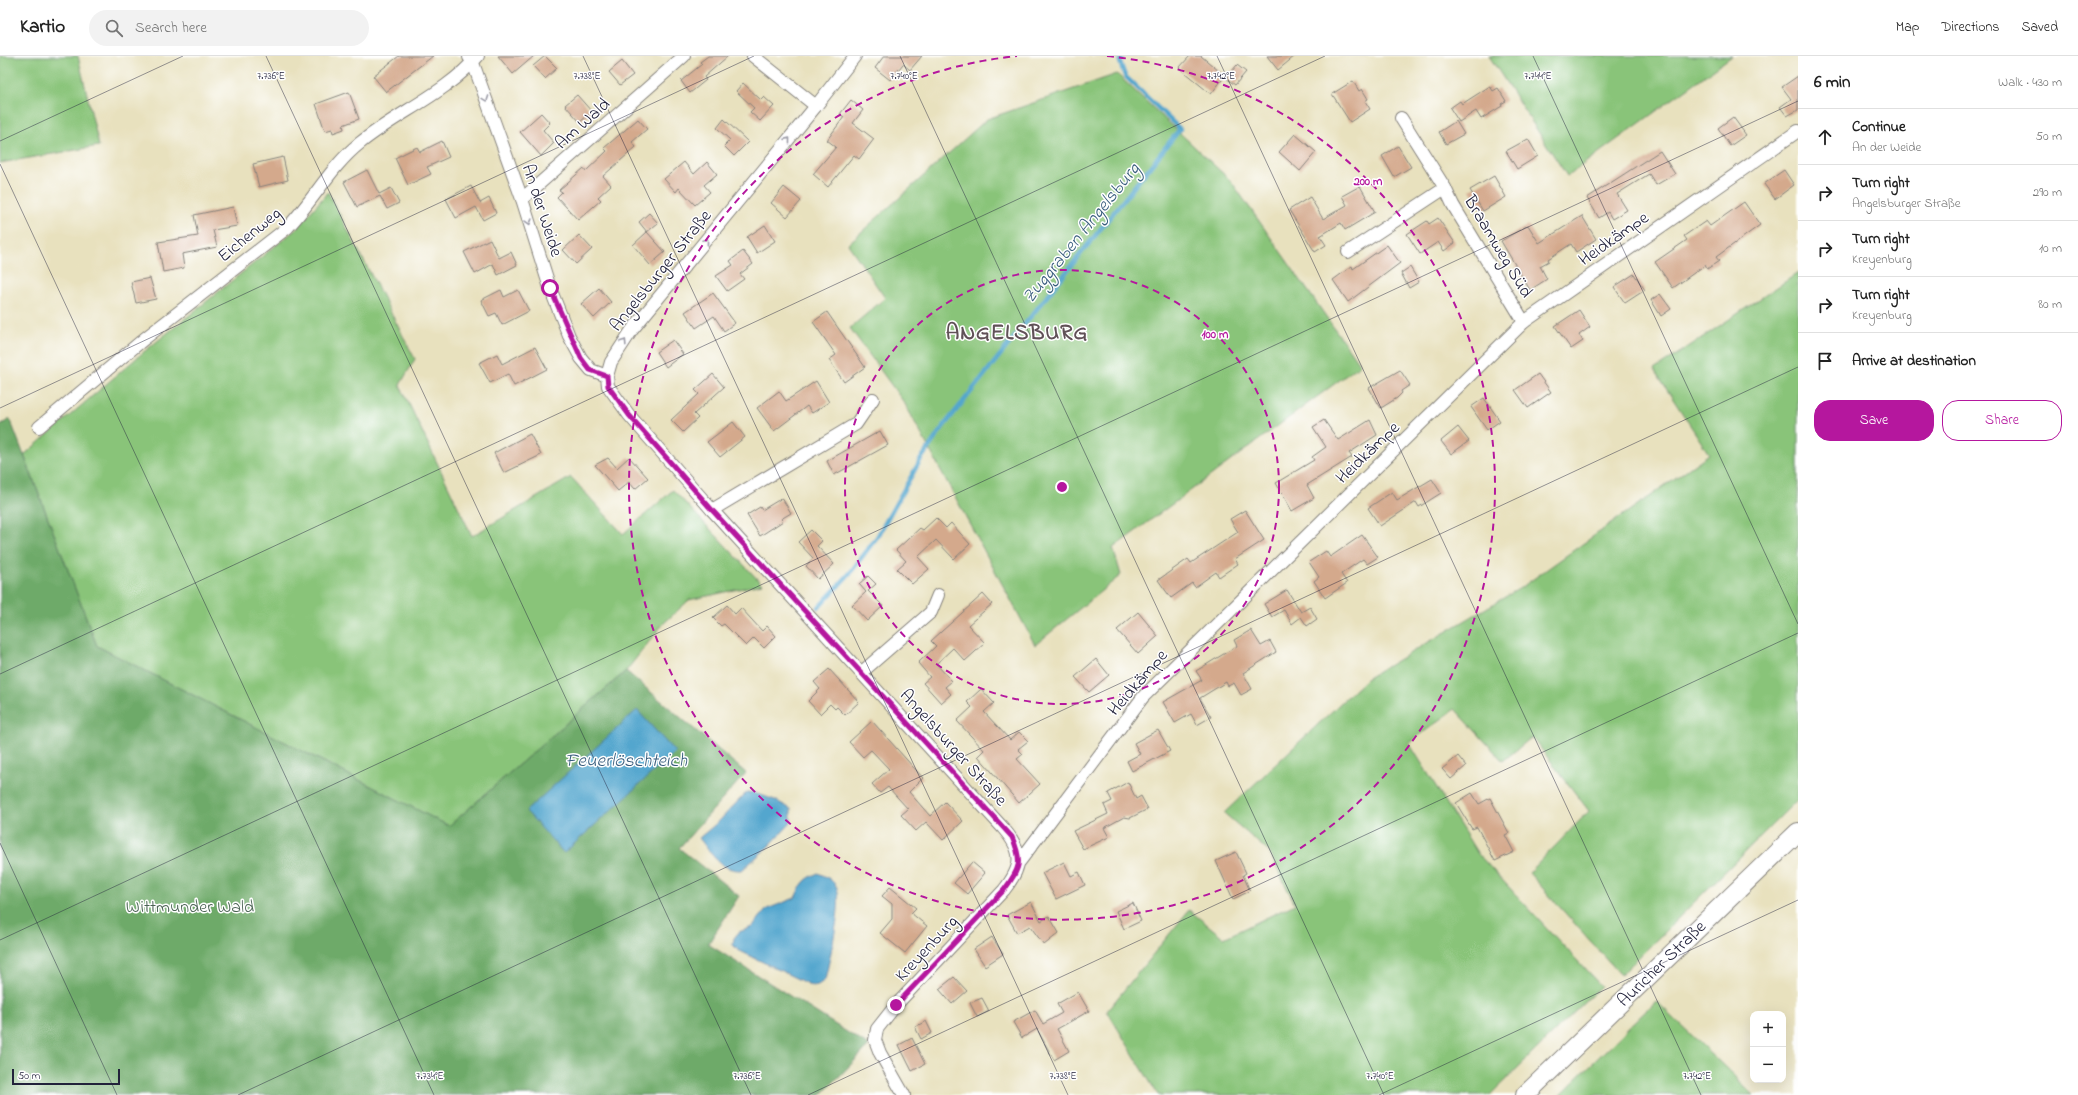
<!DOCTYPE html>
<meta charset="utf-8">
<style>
body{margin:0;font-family:"Indie Flower",sans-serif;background:#f2f2f2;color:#222}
.controls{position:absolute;right:12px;bottom:12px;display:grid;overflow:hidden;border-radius:8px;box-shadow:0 4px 16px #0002}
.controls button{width:36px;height:36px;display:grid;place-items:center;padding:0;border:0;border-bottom:1px solid #e0e0e0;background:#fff;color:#222;font:20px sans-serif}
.scale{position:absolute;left:12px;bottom:10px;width:108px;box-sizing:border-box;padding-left:4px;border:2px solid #22223b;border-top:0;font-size:11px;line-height:14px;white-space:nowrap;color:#22223b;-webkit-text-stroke:3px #fff;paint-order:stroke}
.stop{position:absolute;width:12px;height:12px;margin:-9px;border:3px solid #b5179e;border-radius:50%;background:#fff}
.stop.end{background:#b5179e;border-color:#fff;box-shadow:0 1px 4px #0008}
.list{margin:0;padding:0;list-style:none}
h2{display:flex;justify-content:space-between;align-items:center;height:52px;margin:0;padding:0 16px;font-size:17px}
h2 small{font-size:13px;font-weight:400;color:#767676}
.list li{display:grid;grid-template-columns:26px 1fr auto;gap:12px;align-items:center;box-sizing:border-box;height:56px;padding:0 16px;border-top:1px solid #e0e0e0}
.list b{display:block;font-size:15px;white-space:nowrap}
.list p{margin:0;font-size:13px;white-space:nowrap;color:#767676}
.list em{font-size:13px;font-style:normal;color:#767676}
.actions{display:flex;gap:8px;padding:12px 16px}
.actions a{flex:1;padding:9px 0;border:1px solid #b5179e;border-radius:16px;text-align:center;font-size:14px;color:#b5179e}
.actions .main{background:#b5179e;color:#fff}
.icon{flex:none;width:22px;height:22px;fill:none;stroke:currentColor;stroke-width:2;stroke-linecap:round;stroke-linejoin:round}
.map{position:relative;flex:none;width:1798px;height:1039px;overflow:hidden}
header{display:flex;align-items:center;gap:24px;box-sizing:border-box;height:56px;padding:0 20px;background:#fff;border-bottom:1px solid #e0e0e0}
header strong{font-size:19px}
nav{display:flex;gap:22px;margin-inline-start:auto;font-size:14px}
.search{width:280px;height:36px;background:#f2f2f2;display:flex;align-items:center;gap:10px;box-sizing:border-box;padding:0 14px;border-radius:22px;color:#767676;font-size:15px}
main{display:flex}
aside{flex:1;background:#fff}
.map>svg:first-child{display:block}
.green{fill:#89c479;stroke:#56735a}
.forest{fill:#6eaa69;stroke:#486652}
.water{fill:#53a6ce;stroke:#3a6484}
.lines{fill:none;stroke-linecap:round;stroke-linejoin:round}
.stream{stroke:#53a6ce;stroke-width:4.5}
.building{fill:#d4a98c}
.minor-casing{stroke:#85827c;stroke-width:14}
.primary-casing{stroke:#85827c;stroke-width:20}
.minor{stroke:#fff;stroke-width:12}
.primary{stroke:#fff;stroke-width:18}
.oneway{stroke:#9c9ca7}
.route{stroke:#b5179e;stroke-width:5}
.ticks{fill:none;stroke:#22223b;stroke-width:1;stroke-opacity:0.45}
.ring{fill:none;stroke:#b5179e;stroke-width:2;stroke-dasharray:7 5}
.labels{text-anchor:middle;stroke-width:3;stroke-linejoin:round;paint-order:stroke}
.street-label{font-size:18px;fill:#22223b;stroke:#fff}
.park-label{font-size:18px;fill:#4b6354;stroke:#fff}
.water-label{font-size:19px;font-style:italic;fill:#385d7d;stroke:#fff}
.district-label{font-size:22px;font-weight:bold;letter-spacing:1px;fill:#605157;stroke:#fff}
.ticks-label{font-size:10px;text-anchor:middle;fill:#22223b;stroke:#fff;stroke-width:3;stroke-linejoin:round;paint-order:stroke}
.centre{fill:#b5179e;stroke:#fff;stroke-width:2}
.ring-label{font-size:12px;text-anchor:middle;font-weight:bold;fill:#b5179e;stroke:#fff;stroke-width:3;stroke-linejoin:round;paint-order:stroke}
</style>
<header>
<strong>Kartio</strong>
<div class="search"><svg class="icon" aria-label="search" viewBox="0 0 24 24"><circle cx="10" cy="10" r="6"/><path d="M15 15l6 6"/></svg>Search here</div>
<nav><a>Map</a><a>Directions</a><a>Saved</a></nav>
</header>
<main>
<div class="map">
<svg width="1798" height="1039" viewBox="0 0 1798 1039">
<rect width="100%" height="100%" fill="#fff"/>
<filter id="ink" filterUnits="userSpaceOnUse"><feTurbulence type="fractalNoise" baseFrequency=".025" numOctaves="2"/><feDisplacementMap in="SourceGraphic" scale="8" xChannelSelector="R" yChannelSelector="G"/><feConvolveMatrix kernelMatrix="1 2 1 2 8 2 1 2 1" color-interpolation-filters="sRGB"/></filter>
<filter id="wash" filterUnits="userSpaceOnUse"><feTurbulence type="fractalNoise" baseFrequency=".012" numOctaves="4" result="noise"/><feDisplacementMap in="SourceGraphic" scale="16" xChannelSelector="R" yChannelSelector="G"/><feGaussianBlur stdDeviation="0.9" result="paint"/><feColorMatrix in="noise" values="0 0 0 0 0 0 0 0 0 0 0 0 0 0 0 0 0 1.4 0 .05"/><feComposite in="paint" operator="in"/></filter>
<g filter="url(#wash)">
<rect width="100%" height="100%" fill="#e8e1be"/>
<g class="green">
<polygon points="0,0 78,0 99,90 0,107"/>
<polygon points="1489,0 1732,0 1567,120"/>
<polygon points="1117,18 1231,125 1360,309 1113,492 1121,519 1035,589 905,348 850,272 885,242 848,188 987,63"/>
<polygon points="328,136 415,303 400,329 472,480 571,421 623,478 673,434 762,528 689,544 663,568 626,615 449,770 97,590 24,399 140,299 295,174"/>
<polygon points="1798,217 1798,743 1621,919 1529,817 1589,755 1532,681 1503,705 1455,653 1409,687 1478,798 1601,930 1490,1039 1158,1039 1107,955 1189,854 1224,882 1295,848 1269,796 1224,757 1366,623 1522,531 1709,398 1654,314"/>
<polygon points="1656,945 1754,1039 1560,1039"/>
</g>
<polygon class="forest" points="10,363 97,590 449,770 626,615 746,717 679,792 739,840 708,888 869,990 821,1039 0,1039 0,369"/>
<g class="water">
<polygon points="637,654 675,696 564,797 526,755"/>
<path d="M752 736 775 744 791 753V767L769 790 742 814C720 815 712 798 699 782L718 766 745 738Z"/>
<path d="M818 817C825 820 834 824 837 832 843 849 829 905 825 924L818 929 812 930 738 894 733 889 734 882 739 876 752 871 767 853 795 842C801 829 804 823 818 817Z"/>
</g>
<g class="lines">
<polyline class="stream" points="819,551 850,517 877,481 921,403 943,371 1180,73 1125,20 1120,6 1123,0"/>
</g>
<g id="blocks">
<g class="building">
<polygon points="399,0 433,0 386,36 373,20"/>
<polygon points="498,0 534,0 513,18"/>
<polygon points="545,0 557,12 545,23 533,10"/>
<polygon points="708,0 728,0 704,21 706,24 690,37 681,25 702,8 700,6"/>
<polygon points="884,0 922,0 910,14 903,8 890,24 875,12"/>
<polygon points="1190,0 1201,0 1225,20 1211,38 1179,12"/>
<polygon points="1267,0 1295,0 1278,14"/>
<polygon points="622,5 633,19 620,29 609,16"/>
<polygon points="1237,9 1246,16 1235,29 1226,22"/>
<polygon points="1798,20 1798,54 1787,60 1780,51 1791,43 1782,31"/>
<polygon points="1353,25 1359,35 1362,33 1368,43 1365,45 1370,53 1350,66 1332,38"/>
<polygon points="743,27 761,44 764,41 774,50 760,65 750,56 754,52 736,35"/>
<polygon points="1490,30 1493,35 1498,32 1506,45 1501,48 1502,50 1481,63 1476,55 1459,66 1450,52 1460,45 1462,48"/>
<polygon points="349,36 359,63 343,69 344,73 333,77 332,73 325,75 316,48"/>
<polygon points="577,39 592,56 580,66 565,49"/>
<polygon points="851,44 863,54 853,67 874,83 859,103 854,99 828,131 813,118 836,91 827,84 844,61 840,58"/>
<polygon points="541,57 550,67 543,74 554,87 541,100 520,76"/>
<polygon points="1733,61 1746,79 1730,90 1718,72"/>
<polygon points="638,63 647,73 632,86 636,91 603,120 611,129 598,141 601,144 578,164 557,141 562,136 559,134 584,112 586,115 607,95 604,92"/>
<polygon points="724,63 748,86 734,100 724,90 730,84 717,72"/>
<polygon points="1456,65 1464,78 1446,88 1439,76"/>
<polygon points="1295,78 1316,96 1300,115 1279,96"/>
<polygon points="1528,83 1538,100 1517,113 1506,95"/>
<polygon points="442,85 449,101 427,111 431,118 408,129 395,102 417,91 420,96"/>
<polygon points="1398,90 1411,111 1394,121 1382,100"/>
<polygon points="1660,95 1675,118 1656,129 1649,118 1617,138 1627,154 1612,163 1608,156 1599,162 1587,142"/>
<polygon points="283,101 288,124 259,131 253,108"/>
<polygon points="684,106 694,118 707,106 717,118 704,129 710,136 695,149 679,132 676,136 664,123"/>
<polygon points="367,114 379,138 391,132 399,147 387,153 380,140 357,151 344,126"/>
<polygon points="1784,114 1794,129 1775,143 1764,128"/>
<polygon points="1494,120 1506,141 1483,155 1470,134"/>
<polygon points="471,130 480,147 489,142 496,157 483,164 476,151 456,162 446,143"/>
<polygon points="1360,130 1375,156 1345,174 1341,167 1320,180 1326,189 1315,196 1289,154 1310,141 1323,163 1347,149 1342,140"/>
<polygon points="784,131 801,145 787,161 771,147"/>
<polygon points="1744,146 1760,169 1716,201 1719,205 1707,213 1705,209 1673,232 1655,206 1687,184 1684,180 1706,165 1710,170"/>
<polygon points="233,151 237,170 213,174 217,191 182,198 184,212 163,216 158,186 198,180 194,159"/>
<polygon points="649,157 658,167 647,176 639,166"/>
<polygon points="1582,160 1596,183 1576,196 1571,188 1548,203 1549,205 1540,210 1547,223 1530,234 1501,185 1528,169 1539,187"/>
<polygon points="1438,162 1455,187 1444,195 1438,186 1420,198 1407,178 1427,165 1429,168"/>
<polygon points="765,169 775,185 757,197 747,181"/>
<polygon points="647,176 665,196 650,209 633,189"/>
<polygon points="579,179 592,193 576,208 563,194"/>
<polygon points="490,183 499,202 511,196 517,209 498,219 493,208 475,218 464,196"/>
<polygon points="1387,189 1400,207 1348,246 1333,224 1352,210 1353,213"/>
<polygon points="743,195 753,208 740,218 744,223 727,235 716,220 733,209 730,205"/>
<polygon points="1410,211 1419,226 1409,232 1401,217"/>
<polygon points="1634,218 1645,234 1625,247 1614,231"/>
<polygon points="150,222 156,243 136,247 131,226"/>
<polygon points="599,232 611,246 594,262 581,248"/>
<polygon points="501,234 504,241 518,234 529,255 502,269 496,257 489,260 481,244"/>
<polygon points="713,237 735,267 724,275 714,260 696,272 685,256"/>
<polygon points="1660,238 1671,253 1661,260 1651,244"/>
<polygon points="1579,254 1590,271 1579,279 1583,285 1571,293 1555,270"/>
<polygon points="827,256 865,311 844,326 829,304 836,299 813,266"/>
<polygon points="673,284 683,298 666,311 656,296"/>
<polygon points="535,291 547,313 514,330 508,318 490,327 479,307 497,298 502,308"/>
<polygon points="1400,314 1410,329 1401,335 1402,337 1397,342 1381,352 1369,332"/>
<polygon points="713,318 724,331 694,358 698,362 683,376 671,364 699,338 695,334"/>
<polygon points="1538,318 1551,336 1528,352 1515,334"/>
<polygon points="816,325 829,346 812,357 807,350 774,375 757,352 779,335 786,345"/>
<polygon points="1484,342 1500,365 1487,374 1471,351"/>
<polygon points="1324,364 1338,384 1370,364 1377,379 1349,397 1352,401 1307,429 1314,442 1292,455 1276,427 1314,404 1312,401 1326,391 1313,371"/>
<polygon points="733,366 745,381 720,401 707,386"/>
<polygon points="1458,371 1469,385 1451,398 1441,385"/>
<polygon points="880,375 888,389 834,419 827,405"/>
<polygon points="530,378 541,399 504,417 494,397"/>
<polygon points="629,401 648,422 635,433 629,426 618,435 595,409 608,402 617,412"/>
<polygon points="1432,423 1441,437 1419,451 1416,446 1380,470 1368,452 1392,436 1397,444"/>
<polygon points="782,442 791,457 781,463 783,465 760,480 747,459 760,451 762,454"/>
<polygon points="1245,454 1264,484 1235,503 1238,508 1219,521 1216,516 1195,531 1192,527 1171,542 1158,524 1188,503 1191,507 1238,476 1230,463"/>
<polygon points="936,462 946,472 951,467 970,488 954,503 936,484 918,501 929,513 912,528 897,513 906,505 896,494 920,472 923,474"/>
<polygon points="811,474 822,485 817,490 834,508 818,523 806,510 813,502 798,486"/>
<polygon points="1362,479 1378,501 1367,508 1363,503 1341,518 1347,527 1325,542 1314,525 1319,521 1309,506 1326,495 1330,501"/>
<polygon points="868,520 876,528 868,535 883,550 867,565 852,549 866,536 859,528"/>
<polygon points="1287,534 1301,556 1310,551 1317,563 1307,570 1301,561 1292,568 1284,554 1272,561 1264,548"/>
<polygon points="983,538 992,548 968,569 985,587 965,605 953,592 936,608 952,625 945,631 951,638 941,647 923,627 930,621 918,607 936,590 931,585"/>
<polygon points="727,549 735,558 741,552 762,575 767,570 776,580 764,592 754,582 746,590 724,568 721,570 713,562"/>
<polygon points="1138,556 1158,580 1138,598 1117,574"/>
<polygon points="1251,574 1261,590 1270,585 1276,596 1243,617 1252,633 1241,639 1234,627 1228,630 1226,626 1200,642 1211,661 1197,669 1191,658 1175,667 1163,646 1202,624 1196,615 1235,591 1237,590 1234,584"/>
<polygon points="1096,603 1109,619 1089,636 1075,621"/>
<polygon points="829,613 859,646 845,659 837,651 835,653 830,648 820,658 808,645 820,633 814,626"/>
<polygon points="981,633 994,647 984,656 1010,684 1019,676 1028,685 1018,693 1023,698 1017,703 1040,728 1019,747 978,700 984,694 957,665 972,651 967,646"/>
<polygon points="872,665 923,722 909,736 930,760 945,746 963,765 943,784 926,766 916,775 901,759 908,753 888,731 880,737 872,728 889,713 871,694 863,701 849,686"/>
<polygon points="1158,674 1170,695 1132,715 1127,705 1140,698 1134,687"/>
<polygon points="1458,700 1466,710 1451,723 1442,713"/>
<polygon points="1128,726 1136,743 1141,740 1148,753 1130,762 1124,761 1104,772 1109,781 1083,793 1073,775 1108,758 1104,749 1112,745 1108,737"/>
<polygon points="1472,737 1479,748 1490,742 1509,777 1505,779 1514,796 1495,805 1477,771 1472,773 1456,747"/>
<polygon points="1236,796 1246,817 1243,819 1250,835 1233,843 1216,805"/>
<polygon points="972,806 985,817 967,838 954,827"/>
<polygon points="1064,806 1071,820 1079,816 1085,829 1056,843 1042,817"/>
<polygon points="890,831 916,852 911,857 927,870 905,897 880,877 892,863 892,848 882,840"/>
<polygon points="1031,846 1041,865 1049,860 1059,877 1044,889 1030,870 1017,877 1007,859"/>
<polygon points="1133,847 1141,865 1124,873 1116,855"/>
<polygon points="992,881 1003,898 985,910 974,893"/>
<polygon points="954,921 967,935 952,948 939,933"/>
<polygon points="1078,936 1089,955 1057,973 1069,995 1054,1004 1037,973 1022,982 1013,966 1035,954 1043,968 1062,957 1057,948"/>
<polygon points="982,942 989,955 977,961 970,947"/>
<polygon points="926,965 932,977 921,983 915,971"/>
<polygon points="912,982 925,1008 912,1015 899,989"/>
</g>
</g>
</g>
<g filter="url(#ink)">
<use href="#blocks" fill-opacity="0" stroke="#85827c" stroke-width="1"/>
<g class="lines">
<defs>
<g id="minor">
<polyline points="753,0 816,50"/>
<path d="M855 0 816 50 632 274 611 306 607 320 608 330 629 359 712 454 1003 772C1024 796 1023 810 1004 834L896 949 877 973 875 984 880 997 904 1039"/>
<polyline points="469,1 473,7 522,143 550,232 569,280 581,302 591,314 607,320"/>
<polyline points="1401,62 1445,132 1453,149 1524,266"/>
<polyline points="522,143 684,0"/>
<polyline points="1348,196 1445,132"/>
<path d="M39 371 144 283 287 172C313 145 331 110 360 87 398 56 447 37 478 0"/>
<polyline points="712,454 856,368 873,343"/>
<polyline points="862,616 931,556 938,539"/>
<polyline points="1020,805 1143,641 1524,266 1798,75"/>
</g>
<polyline id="primary" points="1525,1039 1798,776"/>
</defs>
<use href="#minor" class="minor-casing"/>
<use href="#primary" class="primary-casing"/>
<use href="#minor" class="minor"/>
<use href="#primary" class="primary"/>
</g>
<defs><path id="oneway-chevron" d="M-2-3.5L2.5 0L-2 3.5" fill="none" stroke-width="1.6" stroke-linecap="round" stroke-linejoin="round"/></defs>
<g class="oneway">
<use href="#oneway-chevron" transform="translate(486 43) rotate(70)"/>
<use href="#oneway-chevron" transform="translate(788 84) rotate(-51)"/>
<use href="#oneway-chevron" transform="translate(529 166) rotate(74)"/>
<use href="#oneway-chevron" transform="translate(706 185) rotate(-50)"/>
<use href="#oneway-chevron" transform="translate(624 286) rotate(-57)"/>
</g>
</g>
<g class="lines" filter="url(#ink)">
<path class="route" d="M550 232 581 302 590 314 607 320 608 330 629 359 712 454 1012 781C1023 806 1020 813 1004 834L896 949"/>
</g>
<path class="ticks" d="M266 0 751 1039M583 0 1068 1039M900 0 1384 1039M1217 0 1701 1039M1533 0 1798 568M0 85 183 0M0 108 434 1039M0 352 754 0M0 618 1325 0M0 787 117 1039M0 884 1798 45M238 1039 1798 311M808 1039 1798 577M1379 1039 1798 844"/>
<g class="ring">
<circle cx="1062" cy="431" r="217"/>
<path d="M1107 0A433 433 0 1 1 1017 0"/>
</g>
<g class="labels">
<g class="street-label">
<text transform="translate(582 67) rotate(-42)" y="6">Am Wald</text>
<text transform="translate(543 154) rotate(72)" y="6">An der Weide</text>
<text transform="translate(249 178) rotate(-39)" y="6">Eichenweg</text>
<text transform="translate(1613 182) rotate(-35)" y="6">Heidkämpe</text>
<text transform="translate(1499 190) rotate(59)" y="6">Braamweg Süd</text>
<text transform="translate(660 214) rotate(-51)" y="6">Angelsburger Straße</text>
<text transform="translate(1367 396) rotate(-44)" y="6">Heidkämpe</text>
<text transform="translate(1137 626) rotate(-49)" y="6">Heidkämpe</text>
<text transform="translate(954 691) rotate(48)" y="6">Angelsburger Straße</text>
<text transform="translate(926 892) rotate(-47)" y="6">Kreyenburg</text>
<text transform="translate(1661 907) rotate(-44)" y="6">Auricher Straße</text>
</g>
<g class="park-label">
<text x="190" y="856">Wittmunder Wald</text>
</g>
<g class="water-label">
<text transform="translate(1080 176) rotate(-51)" y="7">Zuggraben Angelsburg</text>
<text x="626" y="710">Feuerlöschteich</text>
</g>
<g class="district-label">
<text x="1017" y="283">ANGELSBURG</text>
</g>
</g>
<g class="ticks-label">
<text x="1538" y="23">7.744°E</text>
<text x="271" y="23">7.736°E</text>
<text x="587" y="23">7.738°E</text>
<text x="904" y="23">7.740°E</text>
<text x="1221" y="23">7.742°E</text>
<text x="430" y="1023">7.734°E</text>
<text x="747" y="1023">7.736°E</text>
<text x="1063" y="1023">7.738°E</text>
<text x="1380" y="1023">7.740°E</text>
<text x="1697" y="1023">7.742°E</text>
</g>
<circle cx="1062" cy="431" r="6" class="centre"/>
<g class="ring-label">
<text x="1368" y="129">200 m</text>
<text x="1215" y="282">100 m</text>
</g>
</svg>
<div class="controls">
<button>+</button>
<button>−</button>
</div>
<div class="scale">50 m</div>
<div class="stop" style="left:550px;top:232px"></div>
<div class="stop end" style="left:896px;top:949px"></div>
</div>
<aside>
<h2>6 min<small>Walk · 430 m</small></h2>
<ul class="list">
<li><svg class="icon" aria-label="ahead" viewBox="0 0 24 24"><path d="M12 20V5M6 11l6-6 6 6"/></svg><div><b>Continue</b><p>An der Weide</p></div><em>50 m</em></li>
<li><svg class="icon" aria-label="right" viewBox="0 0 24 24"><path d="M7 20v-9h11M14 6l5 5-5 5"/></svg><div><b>Turn right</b><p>Angelsburger Straße</p></div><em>290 m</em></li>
<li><svg class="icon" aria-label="right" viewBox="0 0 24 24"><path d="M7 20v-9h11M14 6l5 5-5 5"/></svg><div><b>Turn right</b><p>Kreyenburg</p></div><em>10 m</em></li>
<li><svg class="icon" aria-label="right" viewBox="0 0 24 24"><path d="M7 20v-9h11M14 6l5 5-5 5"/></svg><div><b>Turn right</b><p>Kreyenburg</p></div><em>80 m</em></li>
<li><svg class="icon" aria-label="arrive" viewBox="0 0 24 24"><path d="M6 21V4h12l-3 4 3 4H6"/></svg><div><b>Arrive at destination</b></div></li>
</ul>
<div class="actions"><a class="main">Save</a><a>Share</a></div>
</aside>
</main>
